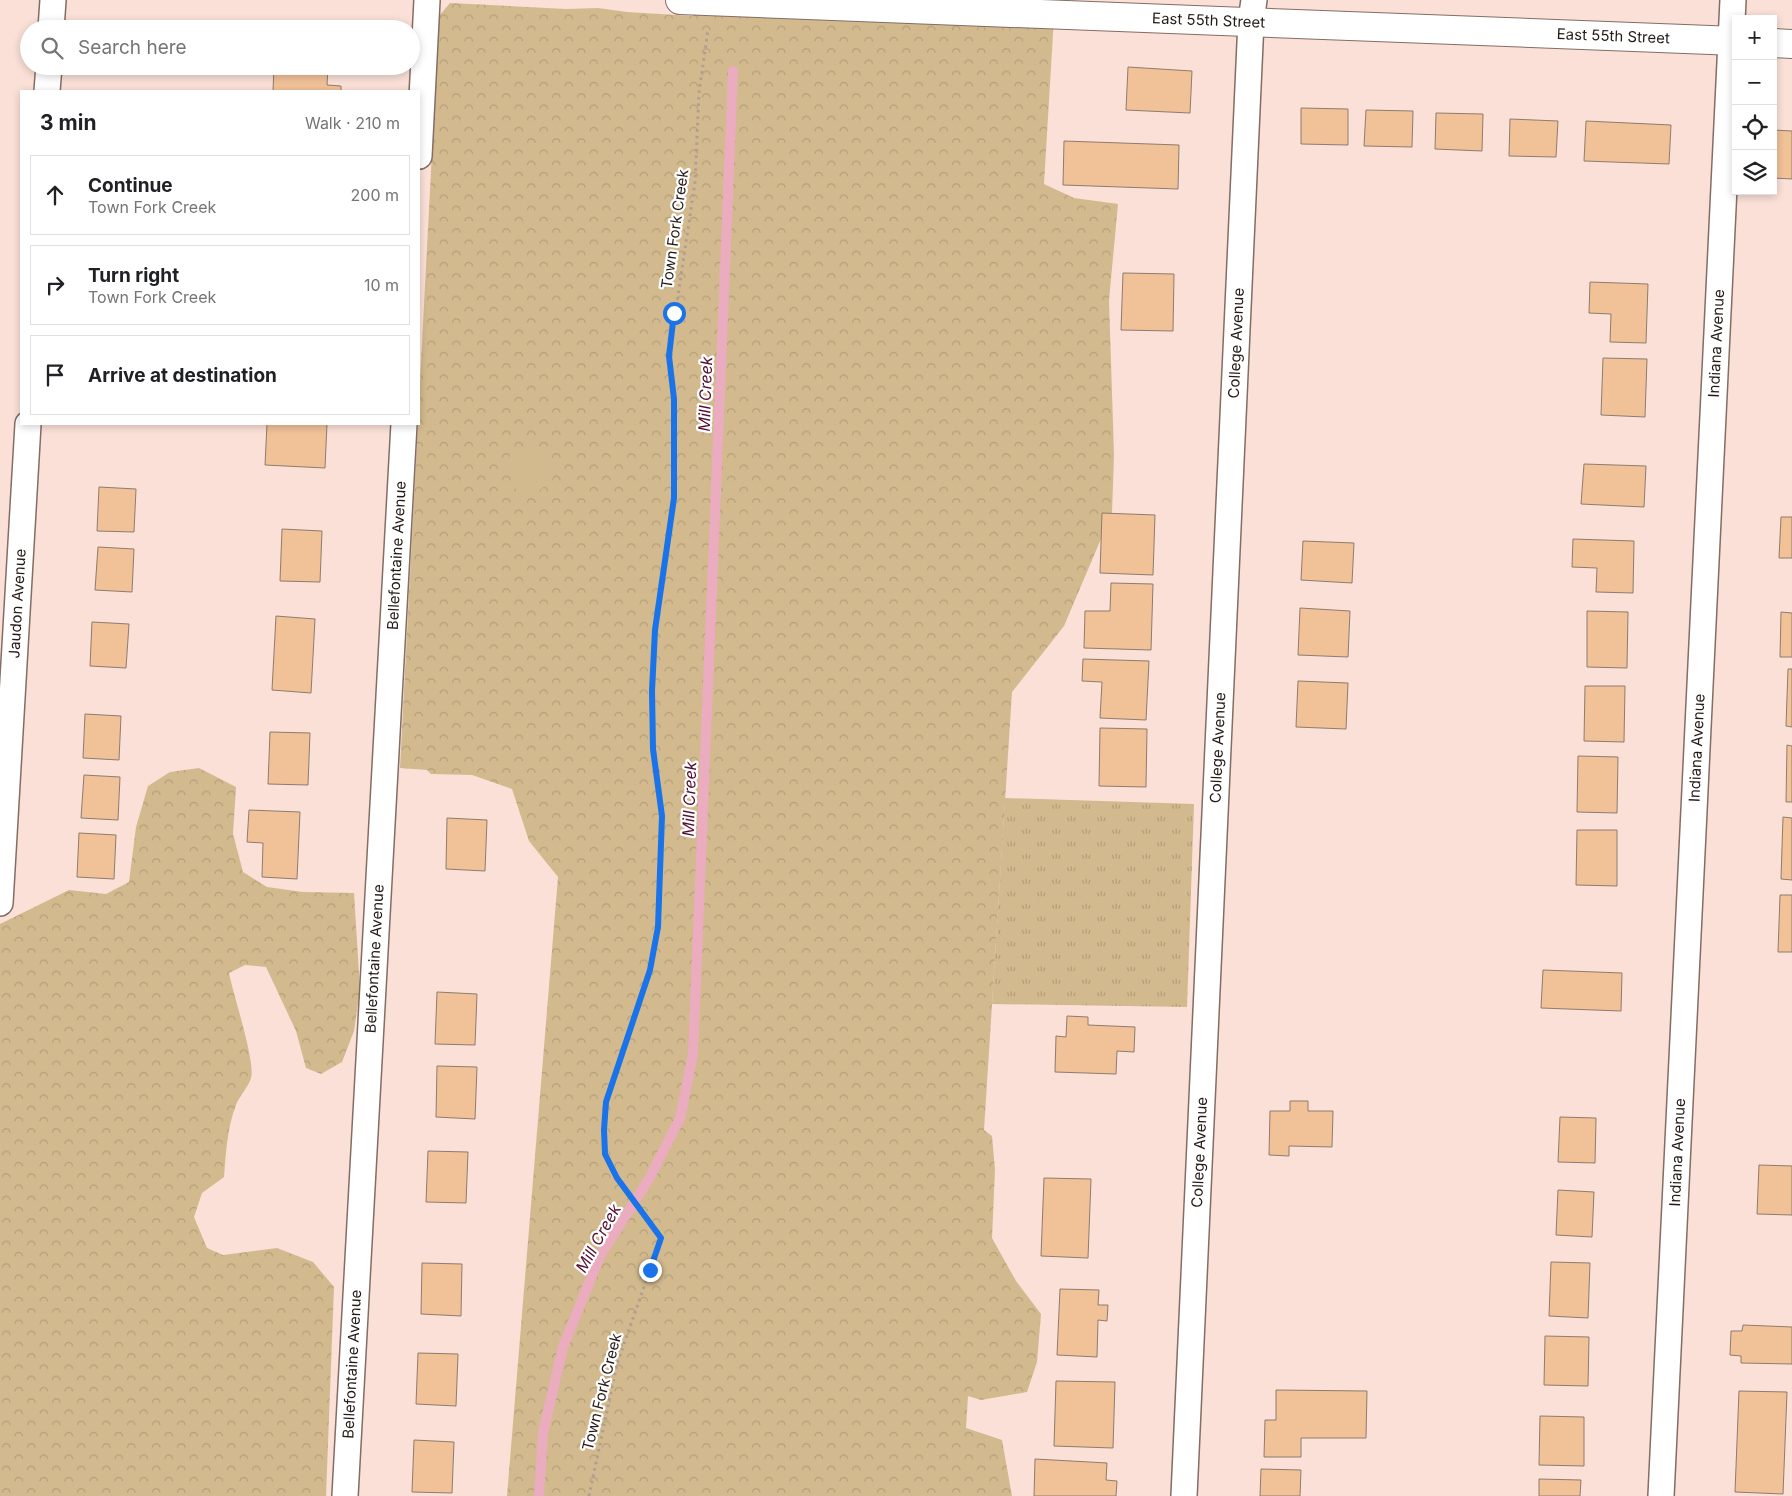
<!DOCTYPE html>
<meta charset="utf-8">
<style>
body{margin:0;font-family:Inter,sans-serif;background:#f6f6f6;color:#202124}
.controls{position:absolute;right:15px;top:15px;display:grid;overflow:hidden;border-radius:0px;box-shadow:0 2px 8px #0003}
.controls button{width:45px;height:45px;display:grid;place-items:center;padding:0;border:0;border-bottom:1px solid #e0e0e0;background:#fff;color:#202124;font:25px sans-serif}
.stop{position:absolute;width:15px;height:15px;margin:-11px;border:4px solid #1a73e8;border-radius:50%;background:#fff}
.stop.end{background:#1a73e8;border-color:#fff;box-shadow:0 1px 5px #0008}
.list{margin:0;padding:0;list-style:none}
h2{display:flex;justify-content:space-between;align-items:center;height:65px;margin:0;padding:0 20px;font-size:21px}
h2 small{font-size:16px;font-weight:400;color:#757577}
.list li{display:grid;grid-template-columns:32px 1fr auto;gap:15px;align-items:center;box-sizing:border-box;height:80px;margin:0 10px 10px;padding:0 10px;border:1px solid #e0e0e0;border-radius:0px}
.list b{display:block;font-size:19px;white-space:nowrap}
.list p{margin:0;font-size:16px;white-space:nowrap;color:#757577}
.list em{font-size:16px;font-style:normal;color:#757577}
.icon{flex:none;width:28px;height:28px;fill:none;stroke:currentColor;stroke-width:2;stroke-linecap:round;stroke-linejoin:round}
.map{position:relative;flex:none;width:1792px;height:1496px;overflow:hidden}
.search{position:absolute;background:#fff;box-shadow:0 2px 8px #0003;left:20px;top:20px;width:400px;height:55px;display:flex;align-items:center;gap:12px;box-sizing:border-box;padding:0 18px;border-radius:28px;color:#757577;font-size:19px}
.panel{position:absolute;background:#fff;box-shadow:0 2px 8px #0003;left:20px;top:90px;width:400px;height:335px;border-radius:0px}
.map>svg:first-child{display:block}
.grass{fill:url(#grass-tufts)}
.forest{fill:url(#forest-crowns)}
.pitch{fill:#d2ba8e}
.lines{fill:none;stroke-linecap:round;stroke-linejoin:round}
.stream{stroke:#ebacc0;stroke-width:10}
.building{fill:#f1c198;stroke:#8e7c6e}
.minor-casing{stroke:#836d65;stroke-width:28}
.secondary-casing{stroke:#836d65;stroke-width:30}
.path{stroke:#b19d96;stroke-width:3;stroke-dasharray:2.5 4;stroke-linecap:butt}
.minor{stroke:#fff;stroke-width:25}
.secondary{stroke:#fff;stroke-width:28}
.route{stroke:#1a73e8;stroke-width:6}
.labels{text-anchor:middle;stroke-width:4.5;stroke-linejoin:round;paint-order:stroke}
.street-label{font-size:15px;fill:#241b18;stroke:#fff}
.water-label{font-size:16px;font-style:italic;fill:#540c2e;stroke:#fff}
</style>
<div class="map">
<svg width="1792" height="1496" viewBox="0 0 1792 1496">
<defs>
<pattern id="grass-tufts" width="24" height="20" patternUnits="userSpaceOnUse" patternTransform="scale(1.25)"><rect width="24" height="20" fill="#d2ba8e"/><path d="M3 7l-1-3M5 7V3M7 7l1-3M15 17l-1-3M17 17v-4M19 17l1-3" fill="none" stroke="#b49f7a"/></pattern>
<pattern id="forest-crowns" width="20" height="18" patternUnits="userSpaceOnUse" patternTransform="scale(1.25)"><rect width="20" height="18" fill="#d2ba8e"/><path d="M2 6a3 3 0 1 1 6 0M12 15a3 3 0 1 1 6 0" fill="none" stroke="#b49f7a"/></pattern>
</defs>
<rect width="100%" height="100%" fill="#fae0d7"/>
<polygon class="grass" points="1005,798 1194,804 1187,1007 992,1004"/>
<g class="forest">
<polygon points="694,0 1055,0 1044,184 1074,198 1118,204 1109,300 1114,455 1112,513 1064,626 1012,692 984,1130 992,1136 995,1170 992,1238 1016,1281 1041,1314 1037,1362 1027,1392 981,1400 968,1396 966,1428 1002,1440 1012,1496 507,1496 558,877 529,841 512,789 472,775 431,774 427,770 400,768 439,16 450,3 566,9 598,8 627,12 693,16"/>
<path d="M199 768 236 787 233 834 243 872 267 887 303 892 354 893 360 990 354 1031 342 1062 321 1074 306 1068 296 1031 266 967 245 965 229 973C233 994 256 1063 251 1078 248 1088 239 1096 236 1105 227 1128 226 1153 224 1177L202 1193 194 1217 207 1248 223 1255 277 1248 313 1262 334 1287 326 1496H0V924L69 890 106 894 129 882 136 827 148 786 170 772Z"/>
</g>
<path class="pitch" d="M521 447 552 458 556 468 552 480 535 494 516 490C511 478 507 463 511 451Z"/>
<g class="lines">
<polyline class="stream" points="539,1496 543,1433 563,1347 600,1256 649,1179 680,1118 693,1054 733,71"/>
</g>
<g class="building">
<polygon points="274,66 328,66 327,85 341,86 341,91 273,91"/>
<polygon points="1128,67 1192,71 1190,113 1126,110"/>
<polygon points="1301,108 1348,109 1348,145 1301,144"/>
<polygon points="1366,110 1413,111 1412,147 1364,146"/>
<polygon points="1436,113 1483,114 1482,151 1435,149"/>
<polygon points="1510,119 1558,121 1556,157 1509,156"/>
<polygon points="1586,121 1671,125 1669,164 1584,161"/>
<polygon points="1773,130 1792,131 1792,179 1773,178"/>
<polygon points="1064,141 1179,145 1178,189 1063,185"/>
<polygon points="1123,273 1174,274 1173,331 1121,330"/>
<polygon points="1590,282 1648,284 1646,343 1610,342 1611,314 1589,313"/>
<polygon points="1603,358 1647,359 1645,417 1601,415"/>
<polygon points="267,424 327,424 325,468 265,465"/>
<polygon points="1584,464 1646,466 1644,507 1581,504"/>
<polygon points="99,487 136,489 134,532 97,531"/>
<polygon points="1102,513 1155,515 1153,575 1100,573"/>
<polygon points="1781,517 1792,517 1792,558 1779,558"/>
<polygon points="282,529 322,531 320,582 280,581"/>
<polygon points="1573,539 1634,541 1633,593 1596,592 1597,568 1572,567"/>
<polygon points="1303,541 1354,543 1352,583 1301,580"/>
<polygon points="98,547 134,549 132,592 95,590"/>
<polygon points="1111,583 1153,584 1151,650 1084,648 1085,611 1110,611"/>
<polygon points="1300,608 1350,611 1348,657 1298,655"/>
<polygon points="1587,611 1628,612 1627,668 1587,667"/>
<polygon points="1781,612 1792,613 1792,657 1780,657"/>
<polygon points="276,616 315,619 311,693 272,690"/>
<polygon points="92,622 129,624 126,668 90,666"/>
<polygon points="1083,659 1149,661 1146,720 1100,718 1102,682 1082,681"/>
<polygon points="1788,669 1792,669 1792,727 1786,726"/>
<polygon points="1298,681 1348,683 1346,729 1296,727"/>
<polygon points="1585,686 1625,686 1624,742 1584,741"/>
<polygon points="85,714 121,716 119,760 83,758"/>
<polygon points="1100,728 1147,729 1146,787 1099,786"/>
<polygon points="270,732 310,733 308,785 268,784"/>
<polygon points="1787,745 1792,746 1792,802 1786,802"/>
<polygon points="1578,756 1618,757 1617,813 1577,812"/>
<polygon points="84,775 120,777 118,820 81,818"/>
<polygon points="249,810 300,812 297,879 262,877 263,843 247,842"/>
<polygon points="1783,817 1792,818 1792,880 1781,879"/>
<polygon points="447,818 487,820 485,871 446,869"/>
<polygon points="1577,830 1617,830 1617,886 1576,885"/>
<polygon points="79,833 116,835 114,879 77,877"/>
<polygon points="1780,895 1792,895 1792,952 1778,952"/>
<polygon points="1543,970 1622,973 1621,1011 1541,1008"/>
<polygon points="437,992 477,994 475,1045 435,1044"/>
<polygon points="1067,1016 1088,1017 1088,1025 1135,1027 1134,1052 1117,1051 1116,1074 1055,1072 1056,1036 1066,1037"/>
<polygon points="437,1066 477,1067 475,1119 436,1117"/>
<polygon points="1290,1101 1308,1101 1308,1111 1333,1111 1332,1147 1289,1146 1289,1156 1269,1155 1270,1111 1290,1111"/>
<polygon points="1560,1117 1596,1118 1595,1163 1558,1162"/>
<polygon points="428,1151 468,1152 466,1203 426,1202"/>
<polygon points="1759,1165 1792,1166 1792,1215 1757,1214"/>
<polygon points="1044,1178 1091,1179 1088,1258 1041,1256"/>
<polygon points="1558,1190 1594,1192 1592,1237 1556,1235"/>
<polygon points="1551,1262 1590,1263 1588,1318 1549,1316"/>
<polygon points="422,1263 462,1264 461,1316 421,1314"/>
<polygon points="1060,1289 1099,1290 1098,1305 1108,1305 1107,1321 1098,1320 1097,1357 1057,1355"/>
<polygon points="1743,1325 1792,1327 1792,1364 1741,1363 1741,1356 1730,1355 1731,1331 1742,1331"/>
<polygon points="1545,1336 1589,1337 1588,1386 1544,1385"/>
<polygon points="418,1353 458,1354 456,1406 416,1404"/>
<polygon points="1056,1381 1115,1382 1113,1448 1054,1446"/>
<polygon points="1276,1390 1367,1391 1366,1438 1301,1438 1301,1457 1264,1457 1265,1420 1276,1420"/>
<polygon points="1739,1391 1787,1392 1783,1494 1735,1492"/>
<polygon points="1540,1416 1584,1417 1584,1466 1539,1465"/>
<polygon points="414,1440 454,1442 452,1493 412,1492"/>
<polygon points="1035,1459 1107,1463 1106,1480 1117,1481 1116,1496 1034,1496"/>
<polygon points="1261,1469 1301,1470 1300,1496 1260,1496"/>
<polygon points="1539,1479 1581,1480 1580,1496 1539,1496"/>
</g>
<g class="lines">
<defs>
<g id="minor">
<polyline points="51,29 53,0"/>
<polyline points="47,91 49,66"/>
<polyline points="419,156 427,0"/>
<path id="s1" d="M0 903 28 424"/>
<path id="s2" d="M345 1496 404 424"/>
<path id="s3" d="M1184 1496 1251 21 1254 0"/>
<path id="s4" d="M1661 1496 1733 0"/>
</g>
<g id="secondary">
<path id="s5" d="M680 0 1736 41"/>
<polyline points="1773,43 1792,44"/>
</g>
</defs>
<use href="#minor" class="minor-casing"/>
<use href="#secondary" class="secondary-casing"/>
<polyline class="path" points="589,1496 617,1364 661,1238 617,1178 605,1154 604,1130 606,1102 650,970 658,927 662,816 653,749 652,691 655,630 673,498 674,399 669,356 695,182 699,92 708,30"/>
<use href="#minor" class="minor"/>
<use href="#secondary" class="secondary"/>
</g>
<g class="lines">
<polyline class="route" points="650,1270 661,1238 617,1178 605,1154 604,1130 606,1102 650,970 658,927 662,816 653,749 652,691 655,630 674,498 674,399 669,356 674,313"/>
</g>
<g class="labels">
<g class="street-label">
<text dy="5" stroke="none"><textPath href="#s5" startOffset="529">East 55th Street</textPath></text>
<text dy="5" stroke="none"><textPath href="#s5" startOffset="934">East 55th Street</textPath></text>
<text transform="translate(675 229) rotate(-82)" y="5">Town Fork Creek</text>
<text dy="5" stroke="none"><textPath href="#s3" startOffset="1154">College Avenue</textPath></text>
<text dy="5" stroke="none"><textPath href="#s4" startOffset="1154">Indiana Avenue</textPath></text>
<text dy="5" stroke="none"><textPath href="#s2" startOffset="942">Bellefontaine Avenue</textPath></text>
<text dy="5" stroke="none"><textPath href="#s1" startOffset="300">Jaudon Avenue</textPath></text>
<text dy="5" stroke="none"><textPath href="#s3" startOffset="749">College Avenue</textPath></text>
<text dy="5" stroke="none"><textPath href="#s4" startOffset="749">Indiana Avenue</textPath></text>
<text dy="5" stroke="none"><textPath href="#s2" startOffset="538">Bellefontaine Avenue</textPath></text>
<text dy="5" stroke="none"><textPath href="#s3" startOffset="344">College Avenue</textPath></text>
<text dy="5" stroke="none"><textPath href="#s4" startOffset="344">Indiana Avenue</textPath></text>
<text dy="5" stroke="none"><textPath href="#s2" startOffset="132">Bellefontaine Avenue</textPath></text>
<text transform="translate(602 1392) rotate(-76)" y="5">Town Fork Creek</text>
</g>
<g class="water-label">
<text transform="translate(705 394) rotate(-88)" y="6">Mill Creek</text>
<text transform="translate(689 799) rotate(-88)" y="6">Mill Creek</text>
<text transform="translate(598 1238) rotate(-61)" y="6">Mill Creek</text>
</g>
</g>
</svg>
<div class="controls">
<button>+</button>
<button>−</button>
<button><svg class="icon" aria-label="locate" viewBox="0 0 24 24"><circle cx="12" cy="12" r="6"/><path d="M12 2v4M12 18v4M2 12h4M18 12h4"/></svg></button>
<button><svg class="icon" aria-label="layers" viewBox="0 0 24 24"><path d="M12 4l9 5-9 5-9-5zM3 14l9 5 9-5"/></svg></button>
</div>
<div class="stop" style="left:674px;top:313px"></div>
<div class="stop end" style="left:650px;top:1270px"></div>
<div class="search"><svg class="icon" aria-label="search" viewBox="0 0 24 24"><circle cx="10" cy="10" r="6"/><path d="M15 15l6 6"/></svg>Search here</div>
<section class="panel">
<h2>3 min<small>Walk · 210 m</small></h2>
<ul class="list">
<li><svg class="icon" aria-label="ahead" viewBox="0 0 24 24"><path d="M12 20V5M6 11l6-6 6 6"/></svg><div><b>Continue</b><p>Town Fork Creek</p></div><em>200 m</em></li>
<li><svg class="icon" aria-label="right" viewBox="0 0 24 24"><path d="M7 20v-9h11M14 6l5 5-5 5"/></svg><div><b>Turn right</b><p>Town Fork Creek</p></div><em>10 m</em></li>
<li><svg class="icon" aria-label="arrive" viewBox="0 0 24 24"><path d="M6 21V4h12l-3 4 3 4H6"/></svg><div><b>Arrive at destination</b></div></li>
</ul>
</section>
</div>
